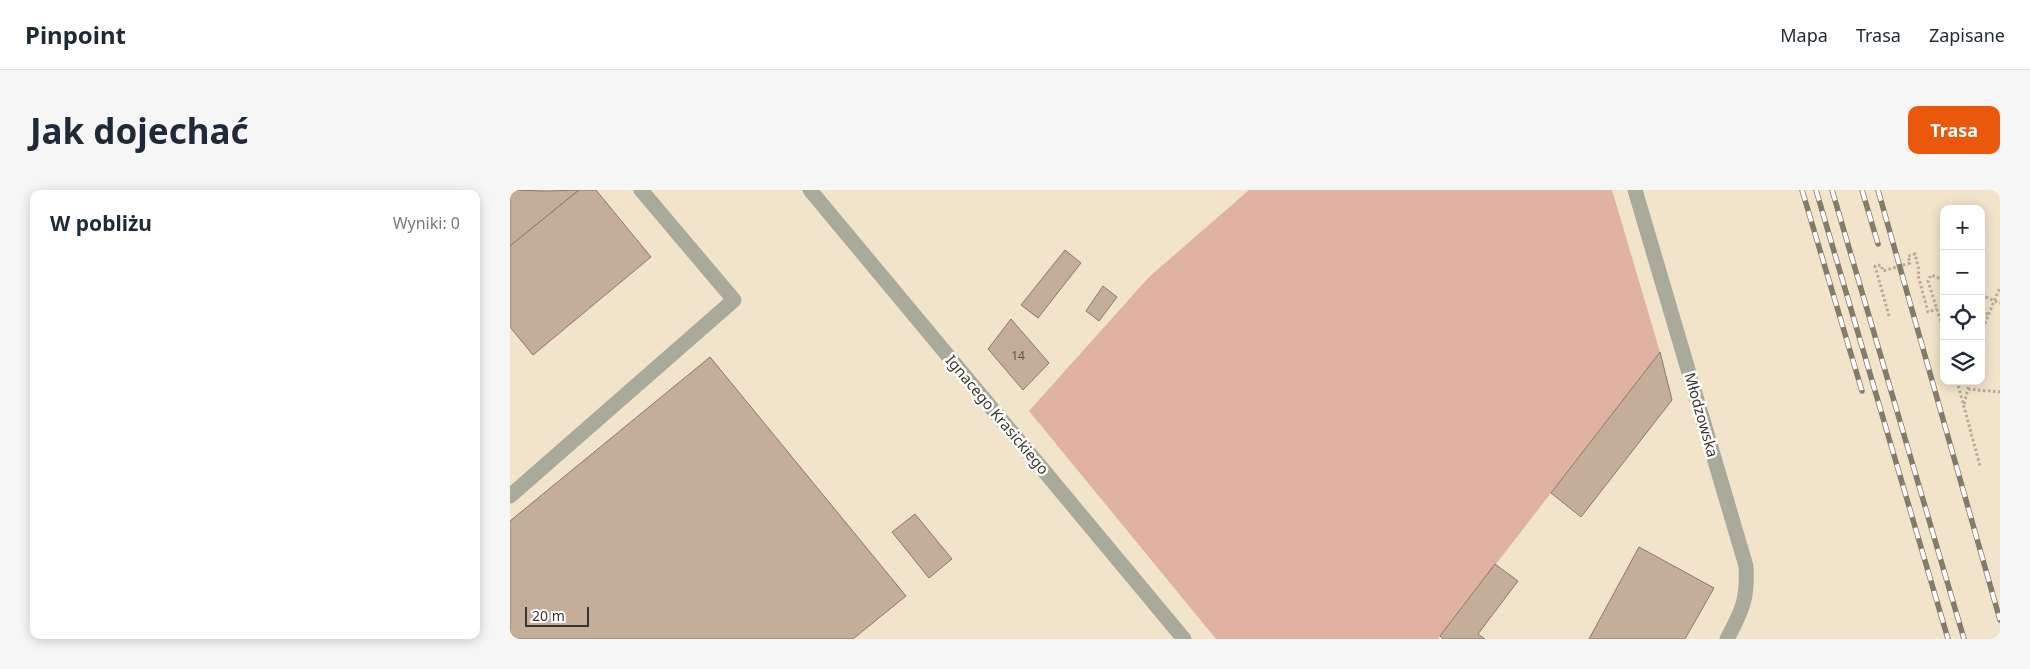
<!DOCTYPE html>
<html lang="pl">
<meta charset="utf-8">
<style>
body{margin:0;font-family:"Noto Sans",sans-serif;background:#f6f6f7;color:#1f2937}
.controls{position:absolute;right:15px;top:15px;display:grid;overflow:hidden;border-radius:10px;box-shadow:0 2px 12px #0003}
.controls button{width:45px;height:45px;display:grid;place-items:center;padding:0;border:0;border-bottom:1px solid #e0e1e3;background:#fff;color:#1f2937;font:25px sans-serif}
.scale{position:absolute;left:15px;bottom:12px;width:64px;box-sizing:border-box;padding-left:5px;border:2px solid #3b362b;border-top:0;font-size:14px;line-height:18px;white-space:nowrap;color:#3b362b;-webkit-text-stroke:4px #fff;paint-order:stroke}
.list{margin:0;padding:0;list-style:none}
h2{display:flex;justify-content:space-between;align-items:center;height:65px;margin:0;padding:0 20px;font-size:21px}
h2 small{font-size:16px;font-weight:400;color:#747a83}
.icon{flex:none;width:28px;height:28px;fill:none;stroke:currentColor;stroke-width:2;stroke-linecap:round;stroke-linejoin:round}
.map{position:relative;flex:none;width:1490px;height:449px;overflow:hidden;border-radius:10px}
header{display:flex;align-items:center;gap:30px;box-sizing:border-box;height:70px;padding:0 25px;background:#fff;border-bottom:1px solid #e0e1e3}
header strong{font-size:24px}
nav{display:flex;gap:28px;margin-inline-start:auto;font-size:18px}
.intro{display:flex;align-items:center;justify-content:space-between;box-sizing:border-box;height:120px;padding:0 30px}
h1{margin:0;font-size:35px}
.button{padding:12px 22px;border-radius:10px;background:#ea580c;color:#fff;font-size:18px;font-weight:700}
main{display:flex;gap:30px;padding:0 30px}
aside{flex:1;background:#fff;border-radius:10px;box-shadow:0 2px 12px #0003}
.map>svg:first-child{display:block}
.green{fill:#dfb2a1}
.building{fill:#c4ae9a;stroke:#8d7865}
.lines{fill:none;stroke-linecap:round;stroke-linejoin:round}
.path{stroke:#b8ac97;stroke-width:3;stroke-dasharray:2.5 2.5;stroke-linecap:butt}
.minor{stroke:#a9a99c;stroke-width:15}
.rail-casing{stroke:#847b6a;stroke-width:5.5}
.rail{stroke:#fff;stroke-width:4;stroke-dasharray:11;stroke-linecap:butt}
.labels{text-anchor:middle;stroke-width:5;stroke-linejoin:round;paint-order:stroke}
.number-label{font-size:12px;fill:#5d5447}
.street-label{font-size:15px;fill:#3b362b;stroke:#fff}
</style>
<header>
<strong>Pinpoint</strong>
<nav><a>Mapa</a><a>Trasa</a><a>Zapisane</a></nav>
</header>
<div class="intro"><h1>Jak dojechać</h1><a class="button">Trasa</a></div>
<main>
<aside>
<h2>W pobliżu<small>Wyniki: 0</small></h2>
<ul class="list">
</ul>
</aside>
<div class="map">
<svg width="1490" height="449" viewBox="0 0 1490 449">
<rect width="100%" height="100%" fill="#f2e4ca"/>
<polygon class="green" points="739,0 1102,0 1150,162 928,449 706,449 519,221 639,87"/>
<g class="building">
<polygon points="0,0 37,1 69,0 0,56"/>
<polygon points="69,0 86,0 141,67 23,165 0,137 0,56"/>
<polygon points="555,60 571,73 528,128 511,115"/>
<polygon points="593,96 607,107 589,131 576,121"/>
<polygon points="501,129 539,173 513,200 478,159"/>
<polygon points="1150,162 1162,210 1071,327 1041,303"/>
<polygon points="200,167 396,406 343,449 0,449 0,331"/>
<polygon points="405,324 442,369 419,388 382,342"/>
<polygon points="1129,357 1204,398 1175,449 1079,449"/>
<polygon points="985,374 1008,391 968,444 975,449 933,449 930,446"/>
</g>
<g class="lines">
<g class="path">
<polyline points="1434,90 1421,85 1418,91 1434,142"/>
<polyline points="1471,105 1490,113"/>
<polyline points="1471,125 1480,123"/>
<polyline points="1379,126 1365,76 1371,75 1373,81 1400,73 1398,66 1405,64 1409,80 1408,85 1418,122 1427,119"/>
<polyline points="1471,143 1490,97"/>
<polyline points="1447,191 1470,276"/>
<polyline points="1458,199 1490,202"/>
<polyline points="1454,214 1460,191"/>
</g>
<g class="minor">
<polyline points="300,0 674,449"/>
<path d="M1125 0 1236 376C1238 409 1232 421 1217 449"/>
<polyline points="0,306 224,110 131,0"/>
</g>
<defs>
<g id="rail">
<polyline points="1292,0 1352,201"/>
<polyline points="1306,0 1438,449"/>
<polyline points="1322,0 1454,449"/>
<polyline points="1352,0 1368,54"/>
<polyline points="1368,0 1490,430"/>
</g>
</defs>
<use href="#rail" class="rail-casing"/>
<use href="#rail" class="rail"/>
</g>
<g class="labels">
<g class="number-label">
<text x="508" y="170">14</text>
</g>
<g class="street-label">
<text transform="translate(487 225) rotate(50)" y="5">Ignacego Krasickiego</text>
<text transform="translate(1191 225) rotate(74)" y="5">Młodzowska</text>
</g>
</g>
</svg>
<div class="controls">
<button>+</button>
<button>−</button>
<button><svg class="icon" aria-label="locate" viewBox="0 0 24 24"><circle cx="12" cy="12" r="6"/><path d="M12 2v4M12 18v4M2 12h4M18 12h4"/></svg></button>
<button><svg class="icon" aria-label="layers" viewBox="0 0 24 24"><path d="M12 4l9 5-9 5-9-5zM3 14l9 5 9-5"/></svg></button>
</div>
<div class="scale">20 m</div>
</div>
</main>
